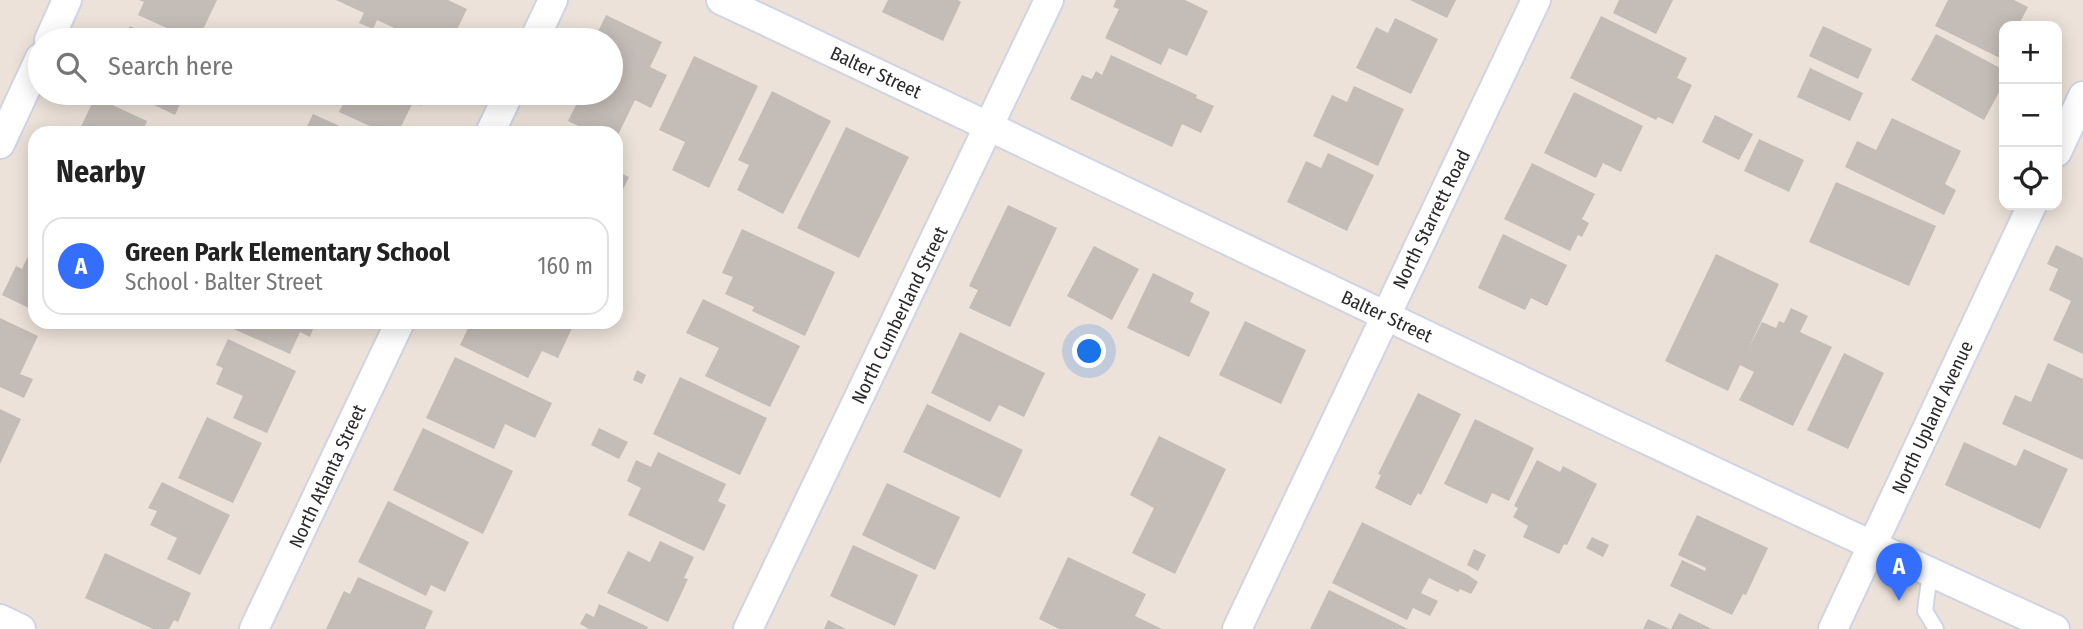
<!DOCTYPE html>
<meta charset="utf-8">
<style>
body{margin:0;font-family:"Fira Sans Condensed",sans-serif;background:#f6f6f6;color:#222}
.controls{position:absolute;right:21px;top:21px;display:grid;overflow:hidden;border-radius:14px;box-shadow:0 4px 18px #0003}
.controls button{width:63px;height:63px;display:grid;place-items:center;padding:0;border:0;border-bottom:2px solid #e0e0e0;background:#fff;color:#222;font:35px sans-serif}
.you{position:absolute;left:1090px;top:352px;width:24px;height:24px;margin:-18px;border:5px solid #fff;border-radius:50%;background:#1a73e8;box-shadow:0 0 0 10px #1a73e833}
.badge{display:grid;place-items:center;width:46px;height:46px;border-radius:50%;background:#336eff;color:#fff;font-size:23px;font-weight:700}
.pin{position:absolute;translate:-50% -58px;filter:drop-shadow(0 2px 4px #0008)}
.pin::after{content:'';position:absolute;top:37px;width:24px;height:21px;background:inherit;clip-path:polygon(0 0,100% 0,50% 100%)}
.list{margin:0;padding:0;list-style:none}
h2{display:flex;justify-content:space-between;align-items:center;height:91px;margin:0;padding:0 28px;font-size:30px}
h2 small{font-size:23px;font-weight:400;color:#767676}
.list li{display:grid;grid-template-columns:46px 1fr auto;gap:21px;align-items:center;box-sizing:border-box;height:98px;margin:0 14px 14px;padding:0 14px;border:2px solid #e0e0e0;border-radius:21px}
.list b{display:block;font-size:26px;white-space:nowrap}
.list p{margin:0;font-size:23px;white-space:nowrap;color:#767676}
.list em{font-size:23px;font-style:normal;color:#767676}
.icon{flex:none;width:38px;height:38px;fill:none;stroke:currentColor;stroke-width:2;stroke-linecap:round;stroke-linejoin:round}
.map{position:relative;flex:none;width:2083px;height:629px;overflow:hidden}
.search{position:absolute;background:#fff;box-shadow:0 4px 18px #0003;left:28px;top:28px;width:595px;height:77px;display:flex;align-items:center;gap:18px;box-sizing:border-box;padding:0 24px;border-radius:38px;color:#767676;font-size:26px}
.panel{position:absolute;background:#fff;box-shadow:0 4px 18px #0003;left:28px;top:126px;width:595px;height:203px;border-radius:21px}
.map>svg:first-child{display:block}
.building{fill:#c4bcb6}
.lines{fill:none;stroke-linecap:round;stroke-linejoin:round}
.lane-casing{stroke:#cfd4e2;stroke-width:18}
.street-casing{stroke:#cfd4e2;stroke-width:32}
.lane{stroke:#fff;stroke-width:14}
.street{stroke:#fff;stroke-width:28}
.labels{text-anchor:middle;stroke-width:7;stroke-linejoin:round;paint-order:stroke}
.street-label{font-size:19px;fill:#292929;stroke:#fff}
</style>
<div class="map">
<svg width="2083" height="629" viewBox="0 0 2083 629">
<rect width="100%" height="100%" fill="#ece2d9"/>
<g class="building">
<polygon points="139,0 217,0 198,40 193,40 138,15 144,2"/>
<polygon points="336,0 448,0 467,9 452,40 410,40 412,36 377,20 373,29 359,23 364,13"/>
<polygon points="888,0 958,0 961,2 943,41 882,12"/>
<polygon points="1116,0 1185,0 1208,11 1187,56 1169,48 1161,65 1105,38 1119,9 1113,7"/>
<polygon points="1410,0 1456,0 1447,18"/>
<polygon points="1619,0 1673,0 1656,34 1613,13"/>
<polygon points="1948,0 2014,0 2028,7 2018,26 2004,26 2004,54 2002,59 1935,26"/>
<polygon points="606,15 662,42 650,67 667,75 651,108 635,100 616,139 616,133 593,133 568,121 582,93 611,93 611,40 594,40"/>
<polygon points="1601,16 1687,58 1677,78 1692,85 1673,124 1658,117 1656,120 1570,78"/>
<polygon points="1395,18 1438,39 1411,94 1356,68 1376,27 1388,33"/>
<polygon points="130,26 161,40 123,40"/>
<polygon points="1823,26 1872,49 1858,79 1809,56"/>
<polygon points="1936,34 2004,70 2004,83 1984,120 1911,80"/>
<polygon points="1111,55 1197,95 1196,98 1214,106 1201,133 1182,124 1172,147 1070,99 1082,75 1092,79 1096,71 1102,75"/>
<polygon points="694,56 758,86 709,188 672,170 685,142 659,130"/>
<polygon points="1810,68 1863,93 1850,121 1797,97"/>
<polygon points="1354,86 1404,109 1378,166 1313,136 1332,95 1347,102"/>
<polygon points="772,91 831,121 783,214 737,190 749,165 738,160"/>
<polygon points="1574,92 1643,126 1621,172 1603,163 1596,178 1544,153"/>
<polygon points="129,93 185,93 175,115"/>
<polygon points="349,93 428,93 421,106 413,102 398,133 385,133 339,112"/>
<polygon points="95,97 147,121 142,133 78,133"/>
<polygon points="313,114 355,133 304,133"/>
<polygon points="1715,115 1753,134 1739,160 1702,142"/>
<polygon points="1892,118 1961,151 1945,184 1956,190 1944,215 1845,167 1857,141 1876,150"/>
<polygon points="846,127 909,157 859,258 797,228"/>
<polygon points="1759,139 1804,160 1789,192 1744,171"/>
<polygon points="1328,153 1374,175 1347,231 1287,202 1306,161 1321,168"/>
<polygon points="1532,163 1595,194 1582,219 1589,223 1582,237 1578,235 1570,251 1504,219"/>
<polygon points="616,171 629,177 616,204"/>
<polygon points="1836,182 1936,226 1909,286 1809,242"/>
<polygon points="1008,205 1057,228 1010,327 969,308 978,290 969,286"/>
<polygon points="742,229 835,272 805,336 752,311 754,307 725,294 733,277 722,273"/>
<polygon points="1503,234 1567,265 1547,306 1531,298 1525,310 1478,288"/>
<polygon points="35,241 35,311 2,295 16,266 22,269"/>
<polygon points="2056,245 2083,258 2083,354 2053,340 2071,301 2049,290 2058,269 2047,264"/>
<polygon points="1094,246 1139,269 1112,320 1067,296"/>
<polygon points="1716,254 1779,284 1748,349 1762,322 1776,328 1779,321 1784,323 1791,308 1808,316 1800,332 1832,347 1793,426 1739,400 1754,372 1740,365 1728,391 1665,361"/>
<polygon points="1153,273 1194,293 1190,302 1210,312 1189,357 1127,328"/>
<polygon points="703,299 800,346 770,407 705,376 719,348 686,333"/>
<polygon points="0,318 38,336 20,374 33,379 24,398 0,387"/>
<polygon points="1245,321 1306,350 1281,404 1219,375"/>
<polygon points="218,322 320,322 317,328 314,326 310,337 300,332 290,354"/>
<polygon points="471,322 565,322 573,326 558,358 542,351 528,378 460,345"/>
<polygon points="960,332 1045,373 1024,417 999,405 990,422 931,393"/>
<polygon points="228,339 296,371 267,433 233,418 243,396 216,384 223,368 216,365"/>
<polygon points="1844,353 1884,373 1848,449 1807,430"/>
<polygon points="455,357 552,403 535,438 505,424 494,449 426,418"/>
<polygon points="2048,363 2083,379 2083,460 2002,424 2015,395 2031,402"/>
<polygon points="637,370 646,375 642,384 633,380"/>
<polygon points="680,377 767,418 740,475 653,434"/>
<polygon points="1418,393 1461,414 1421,495 1418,493 1411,506 1375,488 1381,475 1378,474"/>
<polygon points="927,404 1023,450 1000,498 903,452"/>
<polygon points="0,409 21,419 0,464"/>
<polygon points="207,417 262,443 233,503 178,478"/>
<polygon points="1475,419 1534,448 1509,501 1492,493 1487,504 1444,484"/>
<polygon points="423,428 513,471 483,534 393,490"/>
<polygon points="599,428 628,442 619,459 591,445"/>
<polygon points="1159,436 1226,469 1175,574 1132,553 1154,508 1130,495"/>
<polygon points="1964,442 2016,466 2024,449 2068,469 2040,529 1945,485"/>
<polygon points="658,452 726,484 718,501 726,505 704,551 628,515 641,488 627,481 636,460 651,467"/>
<polygon points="1537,460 1560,472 1563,466 1597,484 1567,545 1564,544 1559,554 1523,537 1528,526 1513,517 1518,508 1514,506"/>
<polygon points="162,482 230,515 200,575 167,559 177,538 150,525 157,511 148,508"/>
<polygon points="887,483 960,517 935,570 862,535"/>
<polygon points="388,501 469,542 445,592 431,585 426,596 358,562"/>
<polygon points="1697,515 1768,548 1746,595 1743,594 1732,615 1670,586 1682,560 1705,571 1706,568 1678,555"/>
<polygon points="1362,522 1468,575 1478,582 1471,594 1460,589 1458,592 1429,578 1421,593 1438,601 1430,616 1413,608 1407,620 1332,583"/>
<polygon points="1592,537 1609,545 1603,557 1586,548"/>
<polygon points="660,541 694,557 684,578 688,579 668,622 607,593 628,551 650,562"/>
<polygon points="853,545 918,575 895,626 830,596"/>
<polygon points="1474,549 1486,555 1478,571 1467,565"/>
<polygon points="105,553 191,593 178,622 174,620 169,629 153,629 85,598"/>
<polygon points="1068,557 1146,594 1135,616 1162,629 1059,629 1039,619"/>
<polygon points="358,577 433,611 425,629 326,629 344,591 350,594"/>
<polygon points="1329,590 1408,629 1310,629"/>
<polygon points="599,604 648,627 647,629 589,629 580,624 586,613 594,617"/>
<polygon points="1679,613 1712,629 1671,629"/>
<polygon points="1648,619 1670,629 1643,629"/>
<polygon points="828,620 846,629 824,629"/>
</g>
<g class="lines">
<defs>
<polyline id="lane" points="1930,572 1925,611 1936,629"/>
<g id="street">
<path d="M721 0C1166 208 1607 426 2055 629"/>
<polyline points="49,40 67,0"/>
<polyline points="534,40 553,0"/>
<polyline points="490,133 509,93"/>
<polyline points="0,144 40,58"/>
<polyline points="2057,152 2083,96"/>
<polyline points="0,619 21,629"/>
<polyline points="254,629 400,322"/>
<polyline points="748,629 1049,0"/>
<polyline points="1237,629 1536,0"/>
<polyline points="1833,629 2032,205"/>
</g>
</defs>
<use href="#lane" class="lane-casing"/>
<use href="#street" class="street-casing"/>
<use href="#lane" class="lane"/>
<use href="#street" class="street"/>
</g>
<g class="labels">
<g class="street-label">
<text transform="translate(876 72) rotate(25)" y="7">Balter Street</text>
<text transform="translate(1431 219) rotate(-64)" y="7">North Starrett Road</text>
<text transform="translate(899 315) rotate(-64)" y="7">North Cumberland Street</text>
<text transform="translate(1387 316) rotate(25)" y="7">Balter Street</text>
<text transform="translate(1932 417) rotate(-65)" y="7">North Upland Avenue</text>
<text transform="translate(327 476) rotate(-65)" y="7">North Atlanta Street</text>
</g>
</g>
</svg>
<div class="controls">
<button>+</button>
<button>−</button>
<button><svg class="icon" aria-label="locate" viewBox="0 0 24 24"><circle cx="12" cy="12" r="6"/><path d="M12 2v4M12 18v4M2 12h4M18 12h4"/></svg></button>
</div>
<div class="you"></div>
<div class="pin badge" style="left:1899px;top:601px">A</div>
<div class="search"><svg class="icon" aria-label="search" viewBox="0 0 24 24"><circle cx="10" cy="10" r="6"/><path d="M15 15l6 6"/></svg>Search here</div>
<section class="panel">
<h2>Nearby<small></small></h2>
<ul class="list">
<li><span class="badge">A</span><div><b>Green Park Elementary School</b><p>School · Balter Street</p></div><em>160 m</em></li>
</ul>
</section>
</div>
